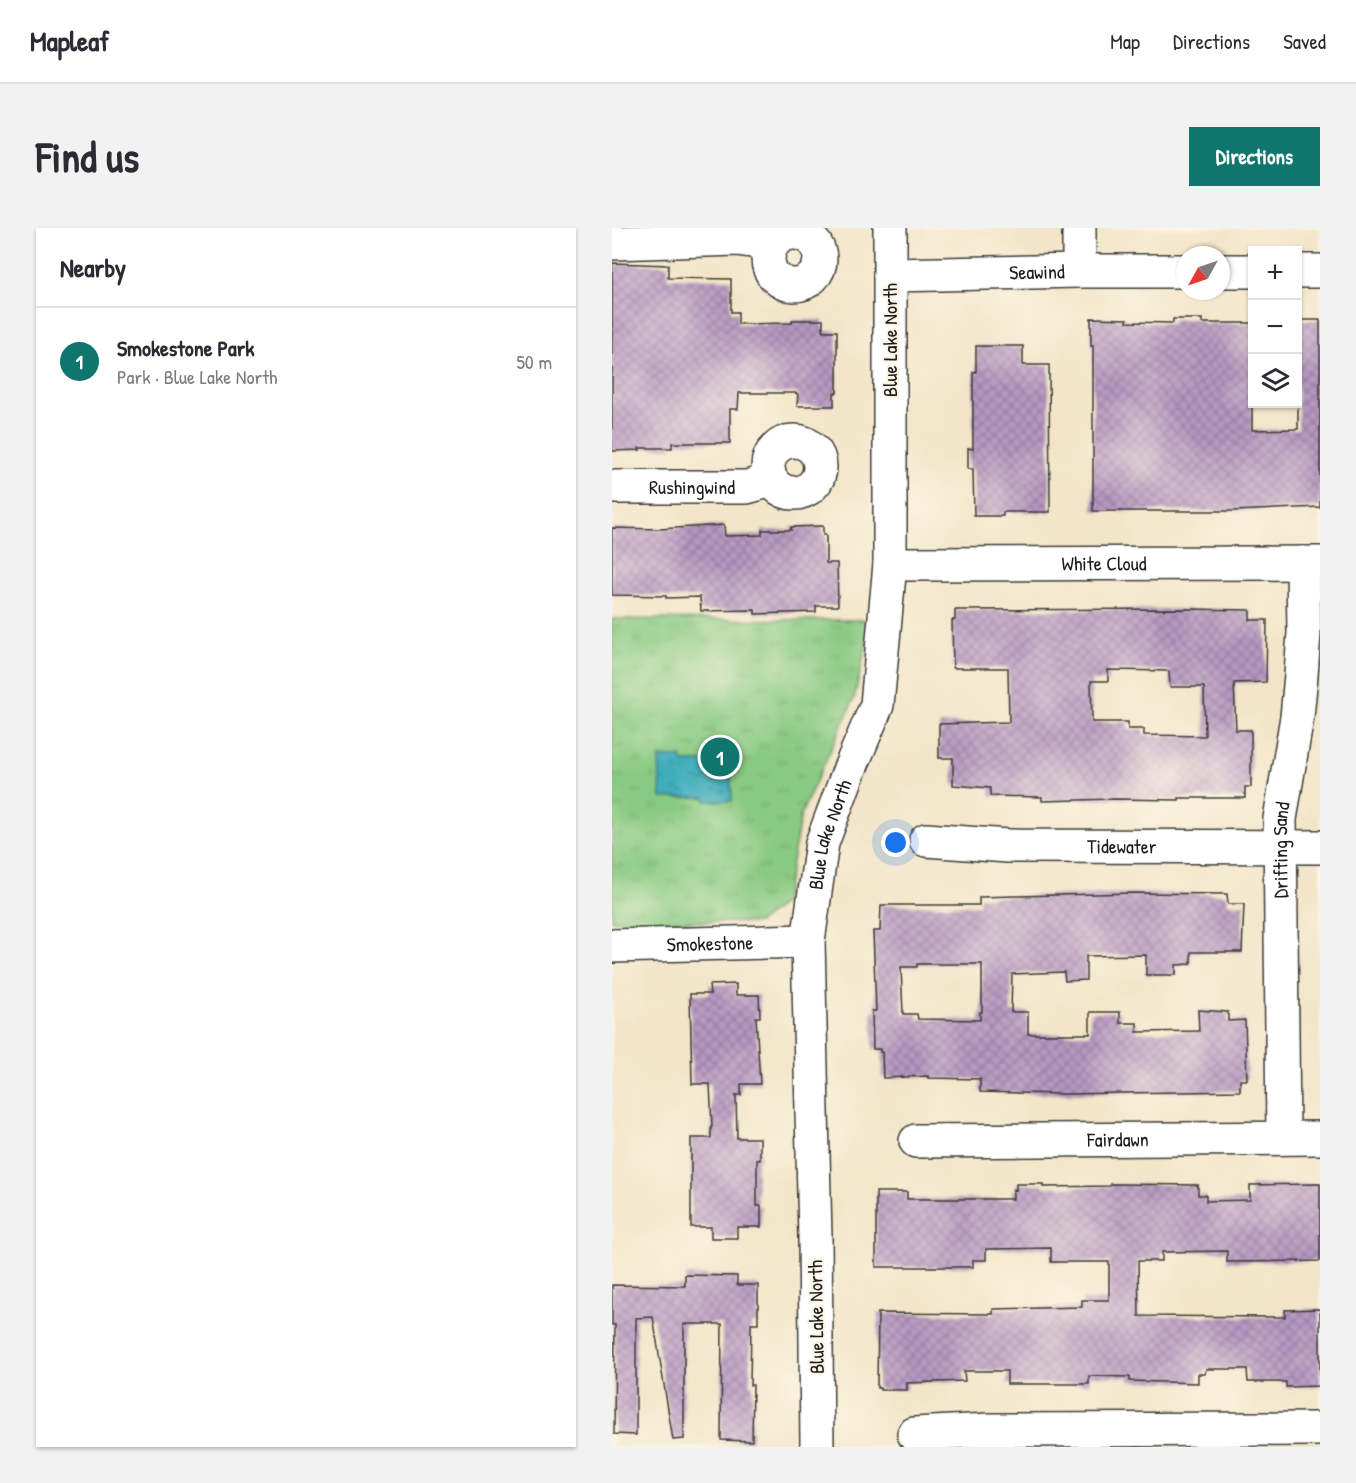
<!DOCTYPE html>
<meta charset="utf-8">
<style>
body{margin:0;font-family:"Patrick Hand",sans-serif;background:#f2f2f3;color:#2b2b33}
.controls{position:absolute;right:18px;top:18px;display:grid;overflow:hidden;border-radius:0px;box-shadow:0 2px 4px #0004}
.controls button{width:54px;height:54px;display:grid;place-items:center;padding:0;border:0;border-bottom:2px solid #e1e1e2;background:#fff;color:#2b2b33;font:30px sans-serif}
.compass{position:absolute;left:564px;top:18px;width:54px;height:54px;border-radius:50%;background:#fff;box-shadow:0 2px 4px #0004;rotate:230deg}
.you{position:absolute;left:284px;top:615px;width:21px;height:21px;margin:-15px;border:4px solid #fff;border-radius:50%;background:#1a73e8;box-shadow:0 0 0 9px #1a73e833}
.badge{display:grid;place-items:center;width:39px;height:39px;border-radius:50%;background:#0f766e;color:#fff;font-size:20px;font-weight:700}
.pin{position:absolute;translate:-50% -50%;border:3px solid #fff;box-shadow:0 2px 6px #0006}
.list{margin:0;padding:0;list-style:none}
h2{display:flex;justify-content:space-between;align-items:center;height:78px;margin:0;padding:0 24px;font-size:26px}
h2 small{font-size:20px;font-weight:400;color:#7c7c81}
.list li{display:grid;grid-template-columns:39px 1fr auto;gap:18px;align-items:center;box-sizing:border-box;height:108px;padding:0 24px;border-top:2px solid #e1e1e2}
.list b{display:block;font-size:22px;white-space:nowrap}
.list p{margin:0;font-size:20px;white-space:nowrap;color:#7c7c81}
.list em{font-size:20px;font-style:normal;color:#7c7c81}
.icon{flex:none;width:33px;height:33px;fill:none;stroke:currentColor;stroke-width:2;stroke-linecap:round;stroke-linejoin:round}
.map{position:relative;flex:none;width:708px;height:1219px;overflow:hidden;border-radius:0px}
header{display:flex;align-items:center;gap:36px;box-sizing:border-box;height:84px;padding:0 30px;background:#fff;border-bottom:2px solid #e1e1e2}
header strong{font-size:28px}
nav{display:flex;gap:33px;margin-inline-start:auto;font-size:21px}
.intro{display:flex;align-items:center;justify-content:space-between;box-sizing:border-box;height:144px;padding:0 36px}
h1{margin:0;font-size:42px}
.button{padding:15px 27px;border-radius:0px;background:#0f766e;color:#fff;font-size:21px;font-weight:700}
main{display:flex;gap:36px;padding:0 36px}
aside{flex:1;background:#fff;border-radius:0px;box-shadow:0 2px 4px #0004}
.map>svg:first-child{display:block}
.park{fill:url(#park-tufts);stroke:#52734f;stroke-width:1.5}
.water{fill:url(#water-ripples);stroke:#2e646c;stroke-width:1.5}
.building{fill:url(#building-cross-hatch);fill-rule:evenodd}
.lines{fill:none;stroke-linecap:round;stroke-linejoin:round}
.minor-casing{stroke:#3c3a36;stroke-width:36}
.minor{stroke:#fff;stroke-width:33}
.labels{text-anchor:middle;stroke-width:4.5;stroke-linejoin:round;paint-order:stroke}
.street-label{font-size:20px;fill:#1c1c1c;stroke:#fcf5e5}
</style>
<header>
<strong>Mapleaf</strong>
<nav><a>Map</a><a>Directions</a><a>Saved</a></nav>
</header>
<div class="intro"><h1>Find us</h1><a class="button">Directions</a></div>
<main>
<aside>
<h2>Nearby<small></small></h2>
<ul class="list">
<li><span class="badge">1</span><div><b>Smokestone Park</b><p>Park · Blue Lake North</p></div><em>50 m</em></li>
</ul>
</aside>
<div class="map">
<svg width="708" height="1219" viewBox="0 0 708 1219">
<defs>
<pattern id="park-tufts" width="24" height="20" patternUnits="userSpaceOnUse" patternTransform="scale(1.5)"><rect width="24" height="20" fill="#89ca82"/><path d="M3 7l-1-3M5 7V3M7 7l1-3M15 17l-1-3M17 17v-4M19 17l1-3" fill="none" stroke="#76ad70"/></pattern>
<pattern id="water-ripples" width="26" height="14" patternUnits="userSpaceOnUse" patternTransform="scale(1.5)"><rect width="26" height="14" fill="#3fadbc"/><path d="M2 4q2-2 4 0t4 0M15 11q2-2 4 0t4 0" fill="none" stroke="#348c98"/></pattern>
<pattern id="building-cross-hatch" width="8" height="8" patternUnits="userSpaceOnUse" patternTransform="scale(1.5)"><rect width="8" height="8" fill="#b898c2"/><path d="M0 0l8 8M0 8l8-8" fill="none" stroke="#957b9d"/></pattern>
</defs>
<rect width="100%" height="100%" fill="#fcf5e5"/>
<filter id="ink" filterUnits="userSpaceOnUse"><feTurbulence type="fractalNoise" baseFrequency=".0167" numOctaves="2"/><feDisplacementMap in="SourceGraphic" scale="12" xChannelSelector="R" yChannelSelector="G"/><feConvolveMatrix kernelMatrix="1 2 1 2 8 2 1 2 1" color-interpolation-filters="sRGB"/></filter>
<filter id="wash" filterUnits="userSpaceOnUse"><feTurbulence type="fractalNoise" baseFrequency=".008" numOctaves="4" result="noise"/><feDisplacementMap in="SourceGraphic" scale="24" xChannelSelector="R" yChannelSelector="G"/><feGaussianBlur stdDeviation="1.35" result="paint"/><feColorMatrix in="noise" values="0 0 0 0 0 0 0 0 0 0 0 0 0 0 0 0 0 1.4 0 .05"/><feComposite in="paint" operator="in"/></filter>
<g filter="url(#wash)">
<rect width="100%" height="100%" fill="#f2e5c8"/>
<polygon class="park" points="0,391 260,392 242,471 189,586 172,675 146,695 0,692"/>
<polygon class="water" points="47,529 69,529 70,534 118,533 120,573 94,573 93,569 49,570"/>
<g id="blocks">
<g class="building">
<polygon points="0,35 56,37 56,50 119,51 119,84 126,84 126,96 180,95 180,92 211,92 211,103 225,103 225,165 222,165 222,178 185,178 186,166 183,165 127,165 126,181 118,181 118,215 60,215 60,220 27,220 28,222 0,223"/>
<polygon points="479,90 515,91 515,94 561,95 561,91 590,91 590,95 640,95 640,202 686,201 686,92 708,92 708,279 621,283 481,283 481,117 479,118"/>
<polygon points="364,118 411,118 411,137 437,137 438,284 391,284 391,288 362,288 361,241 356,241 356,220 361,221 361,144 364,144"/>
<polygon points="112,297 113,308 150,307 150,302 179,302 179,299 211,298 211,307 214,307 214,335 225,335 226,378 204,378 204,384 143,386 143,382 89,383 88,369 54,370 54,368 0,367 0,300 48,301"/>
<path d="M568 381 638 382V392H655L654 454 622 455 624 502H639V559H633V570H567V572L502 571 430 573V569L378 568V560L341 557V530H327V496L397 494 396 440H341L340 392H343V382ZM496 442 557 443 558 459H592L593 508 532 507V501H516V494H480L479 453H496Z"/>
<path d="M522 665 615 666 616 676H632L630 724H579V736L564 737V747H534V727L474 728V752L453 753 452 744 400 746 399 784H416V806H478V784H508V795H525V804L587 803 586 782 616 784V793L633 792 635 852H628V863L451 866 368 864V851L316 850V848L271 850 270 824H268V821H261L260 783H264L261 703H268L269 677H367V669ZM305 736H370V784H368V792L306 791 305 786H291L289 739H305Z"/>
<polygon points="124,756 124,767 147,767 148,789 144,789 148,856 129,856 129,867 124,867 125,910 148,910 148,932 145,932 145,978 149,978 149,999 125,999 125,1010 99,1010 99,999 79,999 79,910 99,910 99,899 100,899 98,856 80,856 78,766 98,766 97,757"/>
<polygon points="404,956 431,956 431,959 498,958 498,956 586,957 586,967 594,967 594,973 638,972 638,957 708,956 708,1033 615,1034 615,1023 550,1024 550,1033 526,1033 527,1088 673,1089 673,1082 708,1081 708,1158 674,1159 674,1154 636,1154 635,1141 594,1141 593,1146 586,1146 586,1155 518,1153 518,1149 477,1148 477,1156 395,1156 395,1143 352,1143 353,1153 295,1155 295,1162 268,1162 268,1160 265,1160 266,1085 381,1086 381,1081 470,1079 470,1072 497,1072 497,1034 439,1034 439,1020 374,1021 374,1032 361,1032 361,1039 264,1039 264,964 295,964 295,971 401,971 401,961 404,962"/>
<polygon points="73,1047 125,1048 125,1057 146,1057 146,1096 139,1096 138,1157 141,1157 140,1213 109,1212 110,1096 72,1096 72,1211 61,1212 41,1089 24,1090 24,1207 2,1206 3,1097 0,1097 0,1057 73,1058"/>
</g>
</g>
</g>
<g filter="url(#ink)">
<use href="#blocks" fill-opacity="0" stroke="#3c3a36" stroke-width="1.5"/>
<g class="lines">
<defs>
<g id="minor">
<circle cx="182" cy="31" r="26"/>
<polyline points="0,15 125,11 160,16"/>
<polyline points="467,43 467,0"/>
<polyline points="609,43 640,43"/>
<polyline points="686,43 708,43"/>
<path id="s1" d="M278 47 467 43H573"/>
<circle cx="182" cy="239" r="26"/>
<path id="s2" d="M0 259H135L159 252"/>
<path id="s3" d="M278 336 708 335"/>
<path id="s4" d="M314 612 396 618 708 619"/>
<path id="s5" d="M0 718 196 713"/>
<path id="s6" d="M671 910 668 591 685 489 689 447 692 405 691 335"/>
<path id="s7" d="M304 913 708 910"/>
<polyline points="302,1206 377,1202 708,1201"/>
<path id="s8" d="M205 1219 203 1009 196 713 210 615 237 543 265 477 278 336V0"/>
</g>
</defs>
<use href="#minor" class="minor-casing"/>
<use href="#minor" class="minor"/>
</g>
</g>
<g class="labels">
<g class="street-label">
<text dy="7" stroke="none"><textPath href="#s1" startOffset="147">Seawind</textPath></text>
<text transform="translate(278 112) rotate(-90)" y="7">Blue Lake North</text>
<text dy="7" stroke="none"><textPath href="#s2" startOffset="80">Rushingwind</textPath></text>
<text dy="7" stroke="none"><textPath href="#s3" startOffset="214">White Cloud</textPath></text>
<text dy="7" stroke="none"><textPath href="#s8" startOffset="615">Blue Lake North</textPath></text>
<text dy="7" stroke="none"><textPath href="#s4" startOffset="196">Tidewater</textPath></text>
<text dy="7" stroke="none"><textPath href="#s6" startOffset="288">Drifting Sand</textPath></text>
<text dy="7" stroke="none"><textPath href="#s5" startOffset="98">Smokestone</textPath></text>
<text dy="7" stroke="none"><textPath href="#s7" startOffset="202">Fairdawn</textPath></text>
<text transform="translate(204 1089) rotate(-91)" y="7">Blue Lake North</text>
</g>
</g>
</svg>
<div class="controls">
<button>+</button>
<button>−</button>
<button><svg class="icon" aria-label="layers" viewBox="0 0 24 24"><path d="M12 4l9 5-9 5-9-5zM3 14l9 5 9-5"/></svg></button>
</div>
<svg class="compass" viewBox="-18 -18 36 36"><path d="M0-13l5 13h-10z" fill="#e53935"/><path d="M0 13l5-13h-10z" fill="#7c7c81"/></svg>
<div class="you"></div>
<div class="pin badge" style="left:108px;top:529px">1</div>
</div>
</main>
